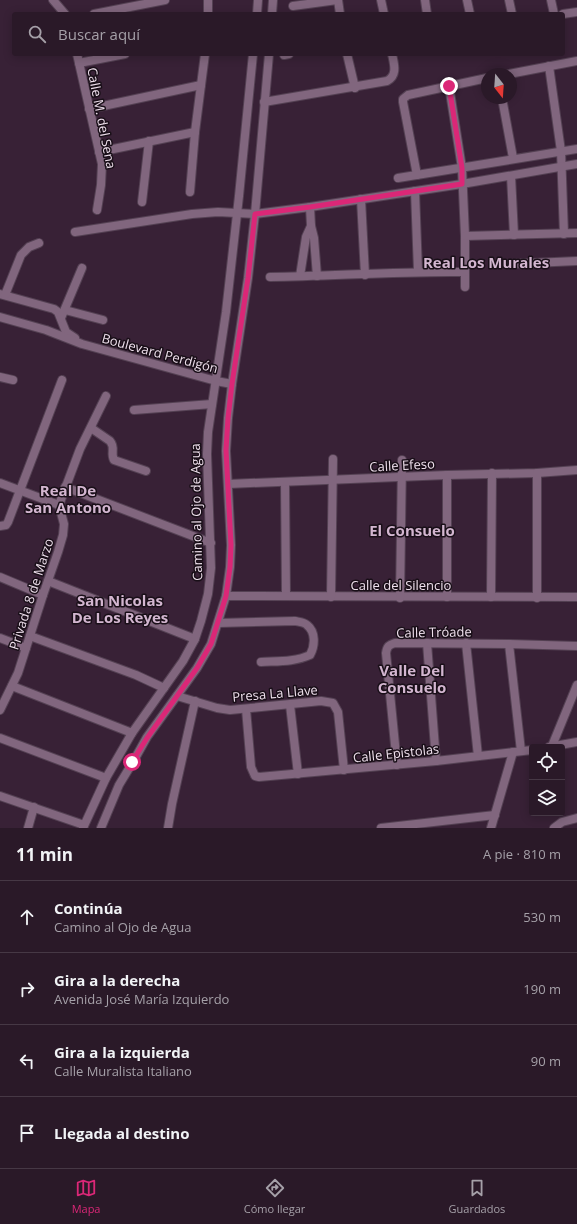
<!DOCTYPE html>
<html lang="es">
<meta charset="utf-8">
<style>
body{margin:0;font-family:"Open Sans",sans-serif;background:#362634;color:#f1f3f6}
.controls{position:absolute;right:12px;bottom:12px;display:grid;overflow:hidden;border-radius:4px;box-shadow:0 2px 10px #0003}
.controls button{width:36px;height:36px;display:grid;place-items:center;padding:0;border:0;border-bottom:1px solid #463845;background:#2a1928;color:#f1f3f6;font:20px sans-serif}
.compass{position:absolute;left:481px;top:68px;width:36px;height:36px;border-radius:50%;background:#2a1928;box-shadow:0 2px 10px #0003;rotate:163deg}
.stop{position:absolute;width:12px;height:12px;margin:-9px;border:3px solid #db2777;border-radius:50%;background:#fff}
.stop.end{background:#db2777;border-color:#fff;box-shadow:0 1px 4px #0008}
.list{margin:0;padding:0;list-style:none}
h2{display:flex;justify-content:space-between;align-items:center;height:52px;margin:0;padding:0 16px;font-size:17px}
h2 small{font-size:13px;font-weight:400;color:#a5a0a8}
.list li{display:grid;grid-template-columns:26px 1fr auto;gap:12px;align-items:center;box-sizing:border-box;height:72px;padding:0 16px;border-top:1px solid #463845}
.list b{display:block;font-size:15px;white-space:nowrap}
.list p{margin:0;font-size:13px;white-space:nowrap;color:#a5a0a8}
.list em{font-size:13px;font-style:normal;color:#a5a0a8}
.icon{flex:none;width:22px;height:22px;fill:none;stroke:currentColor;stroke-width:2;stroke-linecap:round;stroke-linejoin:round}
.map{position:relative;flex:none;width:577px;height:828px;overflow:hidden}
.search{position:absolute;background:#2a1928;box-shadow:0 2px 10px #0003;left:12px;right:12px;top:12px;height:44px;display:flex;align-items:center;gap:10px;box-sizing:border-box;padding:0 14px;border-radius:4px;color:#a5a0a8;font-size:15px}
.sheet{height:340px;background:#2a1928}
nav{display:flex;justify-content:space-around;align-items:center;box-sizing:border-box;height:56px;border-top:1px solid #463845;background:#2a1928;font-size:11px;color:#a5a0a8}
nav a{display:grid;justify-items:center;gap:2px}
nav .on{color:#db2777}
.map>svg:first-child{display:block}
.lines{fill:none;stroke-linecap:round;stroke-linejoin:round}
.minor-casing{stroke:#544153;stroke-width:10}
.minor{stroke:#81667e;stroke-width:8}
.route{stroke:#db2777;stroke-width:5}
.labels{text-anchor:middle;stroke-width:3;stroke-linejoin:round;paint-order:stroke}
.street-label{font-size:13px;fill:#eedfec;stroke:#190f18}
.quarter-label{font-size:15px;font-weight:bold;fill:#d3b6d0;stroke:#190f18}
</style>
<div class="map">
<svg width="577" height="828" viewBox="0 0 577 828">
<rect width="100%" height="100%" fill="#382136"/>
<g class="lines">
<defs>
<g id="minor">
<polyline points="53,0 65,14"/>
<polyline points="338,0 340,14"/>
<polyline points="381,0 384,14"/>
<polyline points="425,0 427,14"/>
<polyline points="467,0 470,14"/>
<polyline points="509,0 512,14"/>
<polyline points="551,0 554,14"/>
<polyline points="293,6 337,0"/>
<polyline points="94,14 165,0"/>
<polyline points="208,14 208,0"/>
<polyline points="257,14 258,0"/>
<polyline points="272,14 273,0"/>
<polyline points="563,14 577,12"/>
<polyline points="77,54 102,164 101,185 97,210"/>
<polyline points="347,54 355,88"/>
<polyline points="284,55 289,54"/>
<polyline points="79,63 125,54"/>
<polyline points="549,66 561,151 564,234"/>
<polyline points="509,74 577,61"/>
<polyline points="449,86 462,168 465,236 465,287"/>
<polyline points="502,98 513,158"/>
<path d="M264 102 387 81C398 75 394 64 392 54"/>
<polyline points="89,109 201,85"/>
<polyline points="99,152 195,132"/>
<polyline points="417,175 403,102 403,99 408,95 487,78"/>
<polyline points="511,176 514,235"/>
<polyline points="398,178 577,149"/>
<polyline points="415,191 418,271"/>
<polyline points="190,192 195,132 205,54"/>
<polyline points="361,199 365,275"/>
<polyline points="142,202 149,141"/>
<polyline points="310,207 311,226 314,238 317,276"/>
<polyline points="75,232 192,214 218,212 255,214 310,207 462,184 577,164"/>
<polyline points="465,236 577,233"/>
<polyline points="510,264 577,261"/>
<polyline points="300,276 306,237 311,226"/>
<path d="M270 277C335 276 400 271 465 272"/>
<polyline points="0,294 54,309 58,312 66,332 75,338"/>
<polyline points="5,295 21,255 29,247 39,243"/>
<polyline points="65,310 103,320"/>
<polyline points="0,317 46,330 82,344 216,381 232,384"/>
<polyline points="61,318 82,268"/>
<polyline points="0,377 13,380"/>
<polyline points="134,410 212,404"/>
<path d="M91 428 110 441C116 448 110 453 114 460L146 471"/>
<polyline points="447,475 447,597"/>
<polyline points="285,482 286,596"/>
<polyline points="0,483 59,505"/>
<polyline points="228,484 447,475 537,473 577,470"/>
<polyline points="65,487 211,543"/>
<polyline points="0,526 6,525 8,522 62,380"/>
<polyline points="0,577 43,595"/>
<polyline points="48,581 195,639"/>
<polyline points="226,596 577,597"/>
<polyline points="331,597 333,459"/>
<polyline points="491,597 492,473"/>
<polyline points="400,598 402,460"/>
<polyline points="537,598 537,473"/>
<path d="M218 623 295 621C299 622 304 622 307 625 316 632 315 646 310 655 295 662 277 661 261 662"/>
<polyline points="30,636 136,675 164,688"/>
<polyline points="0,638 26,648"/>
<polyline points="427,643 436,761"/>
<polyline points="466,643 478,756"/>
<polyline points="509,644 521,751"/>
<polyline points="12,686 132,733"/>
<polyline points="177,696 217,708 230,710 321,701 333,703 338,712 344,770"/>
<polyline points="290,705 298,774"/>
<polyline points="246,709 251,767 255,776 259,777 436,761 532,750"/>
<polyline points="0,710 18,673 43,595 58,552 63,535 64,524 59,505 80,449 106,396"/>
<polyline points="0,738 106,778"/>
<polyline points="552,746 577,685"/>
<polyline points="549,747 577,742"/>
<path d="M397 765 386 653C387 646 389 645 395 643L509 644 577 646"/>
<polyline points="0,796 84,825"/>
<polyline points="28,828 34,807"/>
<polyline points="83,828 106,778 132,733 183,661 195,639 201,621 208,594 211,568 207,454 208,432 226,312 239,196 253,54"/>
<polyline points="101,828 119,785 133,762 147,737 197,668 211,644 226,596 230,567 231,545 226,451 228,418 232,384 248,278 255,214 269,54"/>
<polyline points="168,828 172,804 195,701"/>
<polyline points="381,828 495,815"/>
<polyline points="491,828 513,752"/>
<polyline points="554,828 562,822 577,818"/>
</g>
</defs>
<use href="#minor" class="minor-casing"/>
<use href="#minor" class="minor"/>
</g>
<g class="lines">
<polyline class="route" points="132,762 147,738 197,668 211,644 226,596 230,567 231,545 226,450 228,418 232,384 248,278 255,214 310,207 462,184 462,168 449,86"/>
</g>
<g class="labels">
<g class="street-label">
<text transform="translate(102 118) rotate(79)" y="5">Calle M. del Sena</text>
<text transform="translate(160 353) rotate(15)" y="5">Boulevard Perdigón</text>
<text transform="translate(402 465) rotate(-3)" y="5">Calle Efeso</text>
<text transform="translate(196 512) rotate(-91)" y="5">Camino al Ojo de Agua</text>
<text x="401" y="590">Calle del Silencio</text>
<text transform="translate(31 594) rotate(-72)" y="5">Privada 8 de Marzo</text>
<text transform="translate(434 632) rotate(-1)" y="5">Calle Tróade</text>
<text transform="translate(275 693) rotate(-5)" y="5">Presa La Llave</text>
<text transform="translate(396 753) rotate(-6)" y="5">Calle Epistolas</text>
</g>
<g class="quarter-label">
<text x="486" y="268">Real Los Murales</text>
<text x="68" y="496">Real De<tspan x="68" dy="17">San Antono</tspan></text>
<text x="412" y="536">El Consuelo</text>
<text x="120" y="606">San Nicolas<tspan x="120" dy="17">De Los Reyes</tspan></text>
<text x="412" y="676">Valle Del<tspan x="412" dy="17">Consuelo</tspan></text>
</g>
</g>
</svg>
<div class="controls">
<button><svg class="icon" aria-label="locate" viewBox="0 0 24 24"><circle cx="12" cy="12" r="6"/><path d="M12 2v4M12 18v4M2 12h4M18 12h4"/></svg></button>
<button><svg class="icon" aria-label="layers" viewBox="0 0 24 24"><path d="M12 4l9 5-9 5-9-5zM3 14l9 5 9-5"/></svg></button>
</div>
<svg class="compass" viewBox="-18 -18 36 36"><path d="M0-13l5 13h-10z" fill="#e53935"/><path d="M0 13l5-13h-10z" fill="#a5a0a8"/></svg>
<div class="stop" style="left:132px;top:762px"></div>
<div class="stop end" style="left:449px;top:86px"></div>
<div class="search"><svg class="icon" aria-label="search" viewBox="0 0 24 24"><circle cx="10" cy="10" r="6"/><path d="M15 15l6 6"/></svg>Buscar aquí</div>
</div>
<section class="sheet">
<h2>11 min<small>A pie · 810 m</small></h2>
<ul class="list">
<li><svg class="icon" aria-label="ahead" viewBox="0 0 24 24"><path d="M12 20V5M6 11l6-6 6 6"/></svg><div><b>Continúa</b><p>Camino al Ojo de Agua</p></div><em>530 m</em></li>
<li><svg class="icon" aria-label="right" viewBox="0 0 24 24"><path d="M7 20v-9h11M14 6l5 5-5 5"/></svg><div><b>Gira a la derecha</b><p>Avenida José María Izquierdo</p></div><em>190 m</em></li>
<li><svg class="icon" aria-label="left" viewBox="0 0 24 24"><path d="M17 20v-9H6M10 6l-5 5 5 5"/></svg><div><b>Gira a la izquierda</b><p>Calle Muralista Italiano</p></div><em>90 m</em></li>
<li><svg class="icon" aria-label="arrive" viewBox="0 0 24 24"><path d="M6 21V4h12l-3 4 3 4H6"/></svg><div><b>Llegada al destino</b></div></li>
</ul>
</section>
<nav>
<a class="on"><svg class="icon" aria-label="map" viewBox="0 0 24 24"><path d="M3 6l6-2 6 2 6-2v14l-6 2-6-2-6 2zM9 4v14M15 6v14"/></svg>Mapa</a>
<a><svg class="icon" aria-label="directions" viewBox="0 0 24 24"><path d="M12 3l9 9-9 9-9-9zM9 14v-3h6M13 9l2 2-2 2"/></svg>Cómo llegar</a>
<a><svg class="icon" aria-label="saved" viewBox="0 0 24 24"><path d="M7 4h10v16l-5-4-5 4z"/></svg>Guardados</a>
</nav>
